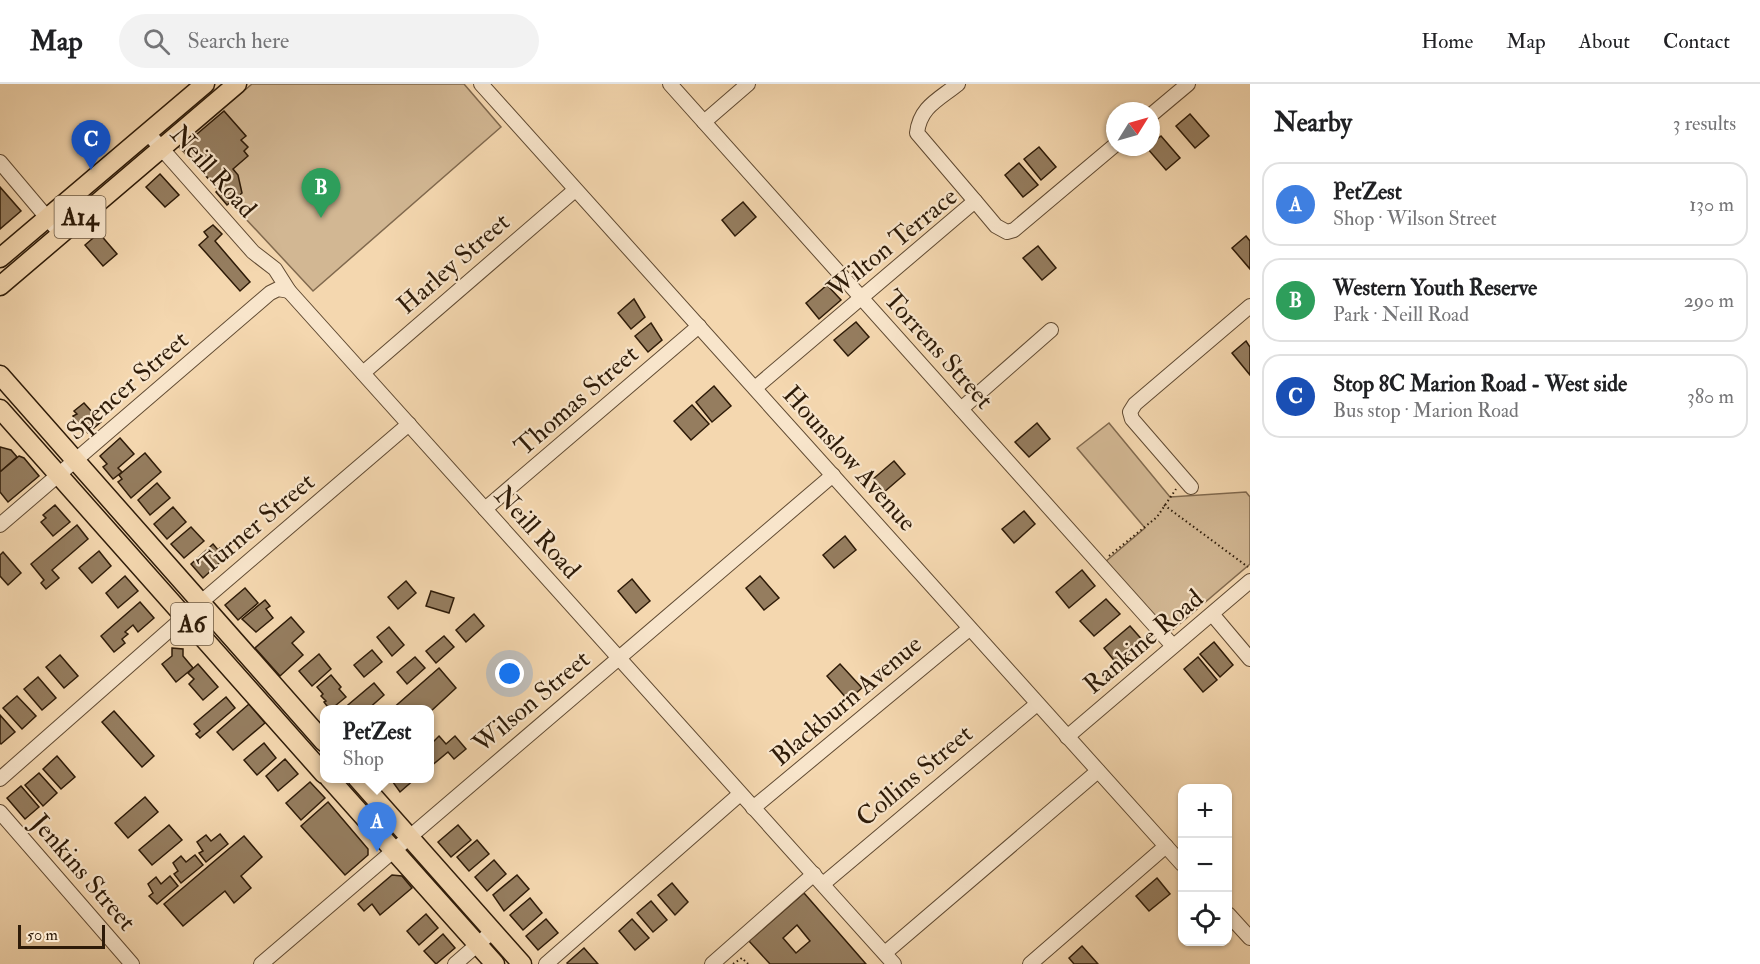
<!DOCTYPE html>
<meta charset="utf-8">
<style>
body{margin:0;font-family:"IM FELL Double Pica",serif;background:#f2f2f2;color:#202124}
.controls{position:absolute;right:18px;bottom:18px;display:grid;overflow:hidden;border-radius:12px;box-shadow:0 2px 4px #0004}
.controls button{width:54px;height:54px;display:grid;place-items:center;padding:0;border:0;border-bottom:2px solid #e0e0e0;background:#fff;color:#202124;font:30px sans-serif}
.compass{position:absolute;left:1106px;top:18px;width:54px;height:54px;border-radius:50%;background:#fff;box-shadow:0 2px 4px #0004;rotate:53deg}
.scale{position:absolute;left:18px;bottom:15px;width:87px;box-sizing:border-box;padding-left:6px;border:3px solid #2e1b08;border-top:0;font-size:16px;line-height:21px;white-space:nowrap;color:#2e1b08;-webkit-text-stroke:4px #f8e5cb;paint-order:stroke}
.you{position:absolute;left:510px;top:590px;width:21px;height:21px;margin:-15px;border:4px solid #fff;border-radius:50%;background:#1a73e8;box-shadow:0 0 0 9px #1a73e833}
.badge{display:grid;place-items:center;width:39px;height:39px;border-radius:50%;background:#0b8043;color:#fff;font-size:20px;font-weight:700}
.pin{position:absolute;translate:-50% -50px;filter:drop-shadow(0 2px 3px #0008)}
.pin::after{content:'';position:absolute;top:32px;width:21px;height:18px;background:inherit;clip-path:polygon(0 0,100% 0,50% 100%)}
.popup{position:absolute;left:320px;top:621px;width:114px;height:78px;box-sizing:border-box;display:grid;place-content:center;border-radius:12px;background:#fff;filter:drop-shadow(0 2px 4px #0005);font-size:20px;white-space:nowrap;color:#757577}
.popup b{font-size:22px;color:#202124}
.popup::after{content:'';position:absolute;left:50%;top:100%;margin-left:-12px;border:12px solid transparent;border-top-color:#fff}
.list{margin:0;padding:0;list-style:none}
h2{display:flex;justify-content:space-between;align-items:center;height:78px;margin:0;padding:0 24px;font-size:26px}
h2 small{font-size:20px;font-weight:400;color:#757577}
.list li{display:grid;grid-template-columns:39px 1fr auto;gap:18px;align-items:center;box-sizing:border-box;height:84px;margin:0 12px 12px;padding:0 12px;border:2px solid #e0e0e0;border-radius:18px}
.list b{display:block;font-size:22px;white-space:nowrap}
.list p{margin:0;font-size:20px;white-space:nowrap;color:#757577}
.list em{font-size:20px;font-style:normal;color:#757577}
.icon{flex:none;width:33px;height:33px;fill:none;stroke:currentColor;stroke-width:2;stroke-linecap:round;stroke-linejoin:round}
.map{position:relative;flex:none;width:1250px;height:880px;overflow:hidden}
header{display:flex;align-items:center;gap:36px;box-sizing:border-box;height:84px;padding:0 30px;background:#fff;border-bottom:2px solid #e0e0e0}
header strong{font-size:28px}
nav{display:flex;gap:33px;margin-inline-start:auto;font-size:21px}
.search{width:420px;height:54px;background:#f2f2f2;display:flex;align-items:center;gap:15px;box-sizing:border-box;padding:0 21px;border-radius:33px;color:#757577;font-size:22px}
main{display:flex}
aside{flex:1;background:#fff}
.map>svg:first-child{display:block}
.green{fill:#d2b793;stroke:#80694e;stroke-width:1.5}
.building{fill:#957d5f;stroke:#2e1b08;stroke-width:1.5;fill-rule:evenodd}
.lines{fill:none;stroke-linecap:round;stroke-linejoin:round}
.minor-casing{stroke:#604a32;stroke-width:16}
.major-casing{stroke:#2e1b08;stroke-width:21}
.path{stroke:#2e1b08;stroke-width:2;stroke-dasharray:1.5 3;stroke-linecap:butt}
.minor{stroke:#f8e5cb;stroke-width:14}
.major{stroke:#f4d7af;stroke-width:18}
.labels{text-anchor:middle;stroke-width:4.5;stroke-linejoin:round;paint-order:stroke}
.shield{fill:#f8e5cb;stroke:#6b5842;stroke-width:1.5}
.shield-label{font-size:24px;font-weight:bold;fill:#2e1b08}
.street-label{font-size:26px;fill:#2e1b08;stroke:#f8e5cb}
</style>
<header>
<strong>Map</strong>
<div class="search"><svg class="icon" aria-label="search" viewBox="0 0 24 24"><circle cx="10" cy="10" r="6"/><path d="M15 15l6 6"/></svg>Search here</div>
<nav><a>Home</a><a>Map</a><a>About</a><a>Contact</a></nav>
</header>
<main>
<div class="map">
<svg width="1250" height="880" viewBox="0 0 1250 880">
<rect width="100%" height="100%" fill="#f4d7af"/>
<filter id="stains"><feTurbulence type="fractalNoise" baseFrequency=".00333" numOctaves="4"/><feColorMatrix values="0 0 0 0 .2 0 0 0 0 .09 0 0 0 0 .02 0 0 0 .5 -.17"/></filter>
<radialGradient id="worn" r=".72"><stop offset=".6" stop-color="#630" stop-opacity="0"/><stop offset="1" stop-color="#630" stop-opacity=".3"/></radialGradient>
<g class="green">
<polygon points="252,0 464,0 501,43 313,207 178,62"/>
<polygon points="1109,339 1170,413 1246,408 1250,413 1250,480 1169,549 1105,478 1145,444 1077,364"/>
</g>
<g class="building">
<polygon points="224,27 246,52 241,56 248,63 244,67 248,72 233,85 238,91 242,109 227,121 216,108 218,106 184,66 184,61"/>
<polygon points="1190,30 1209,52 1195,64 1176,42"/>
<polygon points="1161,52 1180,74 1166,86 1147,64 1151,63 1151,60"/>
<polygon points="1039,63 1056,83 1041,96 1024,75"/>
<polygon points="1019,79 1038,101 1023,113 1005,91"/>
<polygon points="160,90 179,111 165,123 146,103"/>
<polygon points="0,103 21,127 0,145"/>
<polygon points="743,118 756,133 735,152 722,136"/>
<polygon points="213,141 222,150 215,157 250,198 240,207 199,161 208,153 204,148"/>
<polygon points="99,149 117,170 103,182 85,161"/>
<polygon points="1246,152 1250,157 1250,185 1232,164"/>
<polygon points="1038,162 1056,184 1042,196 1023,174"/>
<polygon points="827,201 841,216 819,235 806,219"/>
<polygon points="634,215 645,233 631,245 618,229"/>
<polygon points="856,238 869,253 848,272 834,256"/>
<polygon points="651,239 662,256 648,268 635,252"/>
<polygon points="1246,257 1250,263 1250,291 1232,269"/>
<polygon points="714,302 731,322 712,338 696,318"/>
<polygon points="84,319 101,338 88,349 83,343 80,345 73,336 75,335 73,332 77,330 74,327"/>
<polygon points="692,321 709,340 691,356 674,337"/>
<polygon points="1037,339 1050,355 1029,373 1015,358"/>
<polygon points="120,354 134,370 118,384 122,388 113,395 103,383 107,380 100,372"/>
<polygon points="0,363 11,366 17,373 0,388"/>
<polygon points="145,369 161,388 131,414 118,398 122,395 119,391"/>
<polygon points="19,372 24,374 39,392 8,418 0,408 0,388"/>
<polygon points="894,377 905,390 883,409 872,396"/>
<polygon points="157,399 170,414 150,431 138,416"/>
<polygon points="55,421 70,438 53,452 41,438 46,434 43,431"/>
<polygon points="173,423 186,438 167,455 154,440"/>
<polygon points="1024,427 1035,440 1014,459 1002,445"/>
<polygon points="77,441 88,455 52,486 59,494 46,505 41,499 44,496 31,480"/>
<polygon points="191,443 204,457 184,474 171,460"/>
<polygon points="845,452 856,466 834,484 823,471"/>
<polygon points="213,460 218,466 220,464 227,472 203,494 191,480"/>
<polygon points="99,467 111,482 92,499 79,484"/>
<polygon points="3,468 21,489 8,501 0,492 0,471"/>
<polygon points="1082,486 1095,502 1069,524 1056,508"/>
<polygon points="125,492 138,507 118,524 106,509"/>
<polygon points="760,492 779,514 764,526 746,504"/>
<polygon points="632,495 650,517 636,529 618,507"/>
<polygon points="406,497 416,509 398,525 388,513"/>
<polygon points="245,504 258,519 238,536 225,521"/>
<polygon points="431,507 454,514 449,529 426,522"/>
<polygon points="1106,515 1120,530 1094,552 1080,537"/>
<polygon points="265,516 270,522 266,525 273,534 256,548 242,535"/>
<polygon points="140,518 154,534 138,548 133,541 125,548 128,550 122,555 125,559 114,568 101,552"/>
<polygon points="474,530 484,542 466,558 456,546"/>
<polygon points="291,533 304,548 292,559 303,571 280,592 255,564"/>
<polygon points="1130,542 1144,558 1117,580 1104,564"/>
<polygon points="389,543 404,561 392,572 377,553"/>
<polygon points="444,552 454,563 436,579 426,567"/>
<polygon points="1214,558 1233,581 1220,593 1200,570"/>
<polygon points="172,564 183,565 183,572 193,584 176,598 162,580 172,572"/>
<polygon points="372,566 382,578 364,593 354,581"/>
<polygon points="319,570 331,585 312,602 299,587"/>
<polygon points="60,571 78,592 64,604 46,583"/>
<polygon points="415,573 425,584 407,600 397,588"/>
<polygon points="1198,573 1217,596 1203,608 1184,585"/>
<polygon points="198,580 218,603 203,616 189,600 194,595 188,589"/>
<polygon points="840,580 862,604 848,616 827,592"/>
<polygon points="439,584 456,604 430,628 430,626 391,626"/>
<polygon points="331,591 341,603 339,605 346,613 330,626 324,618 326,617 321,612 323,610 317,603"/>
<polygon points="38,593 56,614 42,626 24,605"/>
<polygon points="374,599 384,611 367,626 342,626"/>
<polygon points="17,612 36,632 22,645 3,624"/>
<polygon points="226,613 235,624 200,654 196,650 200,647 194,640"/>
<polygon points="249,620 265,639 233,666 217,648"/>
<polygon points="114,627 154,672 142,683 102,638"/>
<polygon points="0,631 15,648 1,660 0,659"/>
<polygon points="439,652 446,660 455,652 466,665 454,675 448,668 430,683 430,661"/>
<polygon points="264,659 276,674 257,691 244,676"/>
<polygon points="57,672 75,693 61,705 43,685"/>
<polygon points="285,675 298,690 278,707 266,692"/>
<polygon points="39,689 57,709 43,722 25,701"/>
<polygon points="390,694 416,694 400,708"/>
<polygon points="310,698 325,714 301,736 286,719"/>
<polygon points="21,702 39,723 25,735 7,714"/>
<polygon points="145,713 158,728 128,754 115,739"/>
<polygon points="328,718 368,765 368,771 345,791 301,742"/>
<polygon points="169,741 182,756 152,781 139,766"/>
<polygon points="458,741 471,756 451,773 438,758"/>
<polygon points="220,750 228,760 206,778 199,769 203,767 197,758 206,751 211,757"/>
<polygon points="244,752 262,773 241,792 251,804 234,819 225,807 183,842 164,820"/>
<polygon points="477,756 489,770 469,787 457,773"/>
<polygon points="195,771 203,781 181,799 174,790 178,787 173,779 181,772 186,778"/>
<polygon points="494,776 506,790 487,807 475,793"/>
<polygon points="392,791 402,792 412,804 380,831 372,820 364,827 358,820"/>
<polygon points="517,791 529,805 504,827 493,811"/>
<polygon points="170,792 178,802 157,820 149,812 153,809 148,800 156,793 161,800"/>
<polygon points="1157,794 1170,810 1149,827 1136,812"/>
<polygon points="672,799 688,818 675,831 658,811"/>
<path d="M804 809 866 880H770L749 857ZM797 841 810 857 796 869 783 854Z"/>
<polygon points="530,814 542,829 523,846 510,831"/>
<polygon points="651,817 667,836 653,848 637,829"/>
<polygon points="426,830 438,844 419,861 407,847"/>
<polygon points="546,835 558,849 538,866 526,852"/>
<polygon points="632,835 649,854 635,866 619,847"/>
<polygon points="443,850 455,864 436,880 424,867"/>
<polygon points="1082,862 1098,880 1074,880 1069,874"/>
<polygon points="584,864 598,880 568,880 567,879"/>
</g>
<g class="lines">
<defs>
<g id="minor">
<polyline points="481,0 1182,780"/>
<polyline points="670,0 1173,562"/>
<path d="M958 0C938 16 920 23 917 49L975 117"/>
<polyline points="1151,31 1188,0"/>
<polyline points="704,38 748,0"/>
<polyline points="147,48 253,168 275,185 289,207 894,880"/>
<polyline points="0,78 60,149"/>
<polyline points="363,289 575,106"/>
<polyline points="755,304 975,117 996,142 1007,148 1014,146 1115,61"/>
<polyline points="961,325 1051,246"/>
<polyline points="1191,403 1132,335 1130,328 1135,320 1250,222"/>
<polyline points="485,425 699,242"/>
<polyline points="0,441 270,209 278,205 289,207"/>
<polyline points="1212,530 1250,575"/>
<polyline points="1067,653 1250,497"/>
<polyline points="0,695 200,519 409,340"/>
<polyline points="753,724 969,545"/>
<polyline points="0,728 132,880"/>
<polyline points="823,800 1037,620"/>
<polyline points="1228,830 1250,854"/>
<polyline points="885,869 1098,687"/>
<polyline points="261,880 833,391"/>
<polyline points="455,880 493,847"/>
<polyline points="546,880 740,710"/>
<polyline points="712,880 814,790"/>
<polyline points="1030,880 1166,762"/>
</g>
<g id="major">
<polyline points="0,174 205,0"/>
<polyline points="0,202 237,0"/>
<polyline points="0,291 324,658"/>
<polyline points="0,325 324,690"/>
<polyline points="329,694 495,880"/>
<polyline points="357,694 522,880"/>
</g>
</defs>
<use href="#minor" class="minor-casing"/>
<use href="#major" class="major-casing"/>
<g class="path">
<polyline points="1164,421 1248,483"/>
<polyline points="1109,472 1157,433 1176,405"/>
<polyline points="733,880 742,874 748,880"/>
</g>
<use href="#minor" class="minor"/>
<use href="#major" class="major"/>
</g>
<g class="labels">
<g class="shield">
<rect x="54.5" y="112" width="51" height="42" rx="4.5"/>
<rect x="171" y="519" width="42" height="42" rx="4.5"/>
</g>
<g class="shield-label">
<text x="80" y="141">A14</text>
<text x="192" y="548">A6</text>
</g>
<g class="street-label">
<text transform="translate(214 87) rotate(48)" y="9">Neill Road</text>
<text transform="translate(892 158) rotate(-39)" y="9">Wilton Terrace</text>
<text transform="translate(453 179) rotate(-41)" y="9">Harley Street</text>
<text transform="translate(939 265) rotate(48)" y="9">Torrens Street</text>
<text transform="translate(127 301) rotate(-41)" y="9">Spencer Street</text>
<text transform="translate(576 316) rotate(-41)" y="9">Thomas Street</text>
<text transform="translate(850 374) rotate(48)" y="9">Hounslow Avenue</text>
<text transform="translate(256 439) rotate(-40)" y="9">Turner Street</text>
<text transform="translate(538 448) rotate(48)" y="9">Neill Road</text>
<text transform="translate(1143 557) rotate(-40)" y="9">Rankine Road</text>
<text transform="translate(846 616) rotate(-40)" y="9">Blackburn Avenue</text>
<text transform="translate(531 617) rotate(-40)" y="9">Wilson Street</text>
<text transform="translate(914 691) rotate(-40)" y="9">Collins Street</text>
<text transform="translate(84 788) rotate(49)" y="9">Jenkins Street</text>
</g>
</g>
<rect width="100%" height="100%" filter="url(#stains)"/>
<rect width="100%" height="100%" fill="url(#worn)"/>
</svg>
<div class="controls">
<button>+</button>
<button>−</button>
<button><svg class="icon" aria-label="locate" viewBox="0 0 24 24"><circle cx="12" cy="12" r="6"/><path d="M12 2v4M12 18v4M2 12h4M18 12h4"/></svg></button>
</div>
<svg class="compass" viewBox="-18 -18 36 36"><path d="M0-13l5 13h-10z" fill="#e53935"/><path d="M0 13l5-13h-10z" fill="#757577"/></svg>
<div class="scale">50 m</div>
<div class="you"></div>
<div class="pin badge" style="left:377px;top:768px;background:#3f7fe0">A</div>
<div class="popup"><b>PetZest</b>Shop</div>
<div class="pin badge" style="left:321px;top:134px;background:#2e9e5b">B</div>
<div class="pin badge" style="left:91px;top:86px;background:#1a4fb4">C</div>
</div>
<aside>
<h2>Nearby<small>3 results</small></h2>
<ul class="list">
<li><span class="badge" style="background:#3f7fe0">A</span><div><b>PetZest</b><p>Shop · Wilson Street</p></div><em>130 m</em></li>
<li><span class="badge" style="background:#2e9e5b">B</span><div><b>Western Youth Reserve</b><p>Park · Neill Road</p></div><em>290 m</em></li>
<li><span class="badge" style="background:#1a4fb4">C</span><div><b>Stop 8C Marion Road - West side</b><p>Bus stop · Marion Road</p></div><em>380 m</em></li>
</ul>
</aside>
</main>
